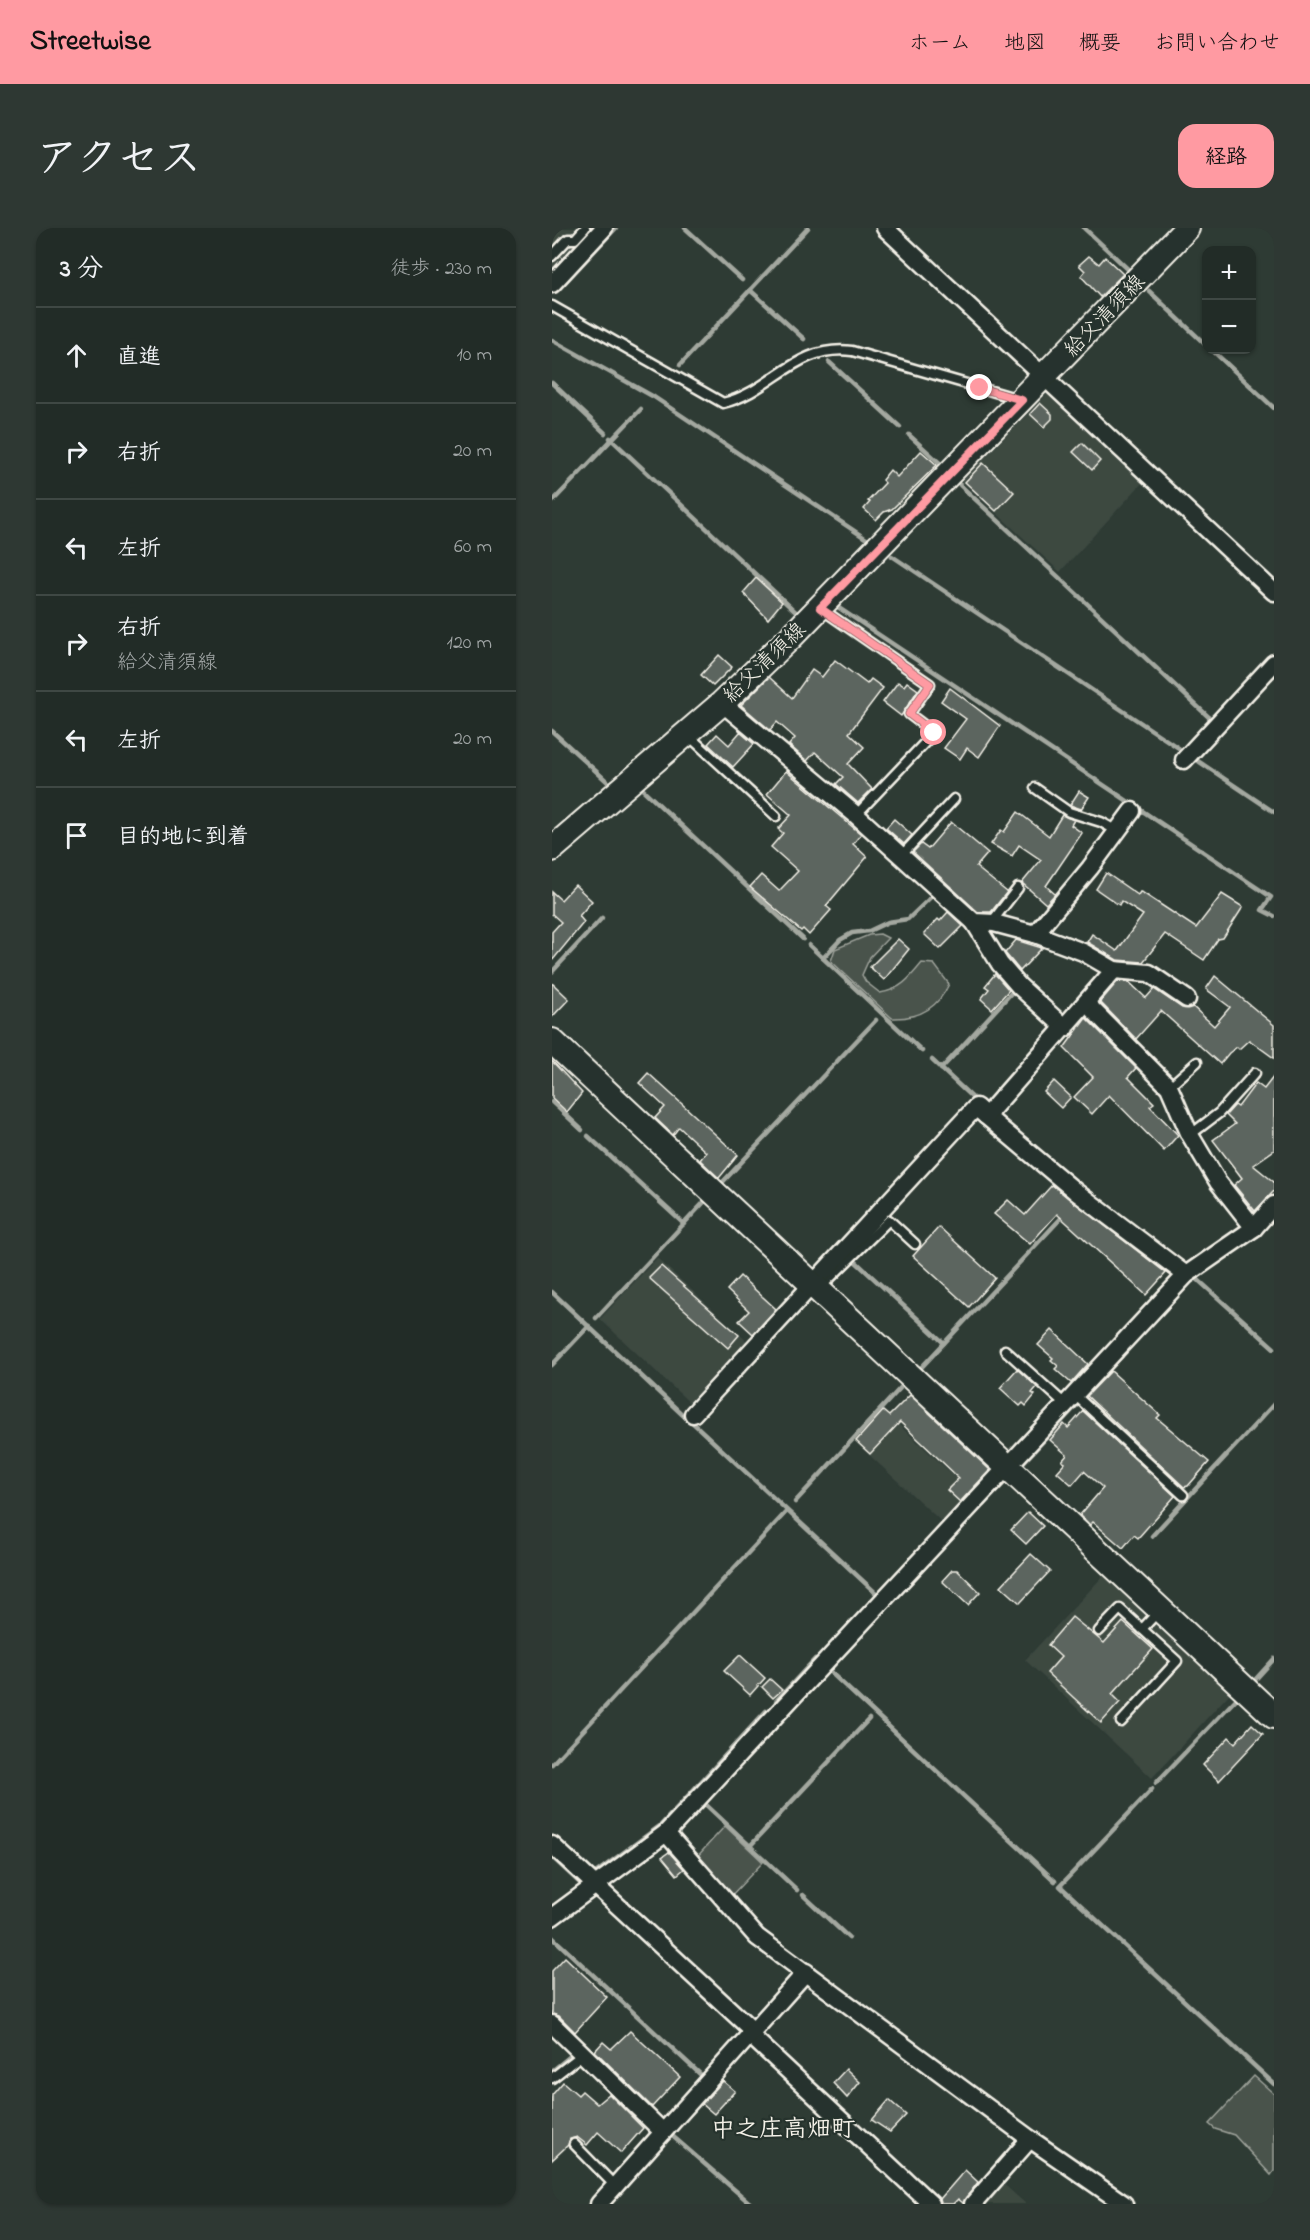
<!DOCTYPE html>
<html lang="ja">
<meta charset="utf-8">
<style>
body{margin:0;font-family:"Indie Flower","Klee One",sans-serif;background:#2e3833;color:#f1f3f6}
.controls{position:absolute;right:18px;top:18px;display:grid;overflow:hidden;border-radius:12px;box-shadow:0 2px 4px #0004}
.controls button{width:54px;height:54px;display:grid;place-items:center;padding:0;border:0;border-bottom:2px solid #3f4844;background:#222c27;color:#f1f3f6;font:30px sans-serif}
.stop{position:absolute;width:18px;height:18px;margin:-14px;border:4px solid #ff9aa2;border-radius:50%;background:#fff}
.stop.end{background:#ff9aa2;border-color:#fff;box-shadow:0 2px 6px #0008}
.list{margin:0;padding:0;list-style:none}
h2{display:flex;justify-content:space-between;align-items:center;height:78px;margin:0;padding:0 24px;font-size:26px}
h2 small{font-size:20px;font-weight:400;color:#a2a7a7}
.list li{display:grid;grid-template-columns:39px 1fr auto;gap:18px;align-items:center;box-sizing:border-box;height:96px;padding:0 24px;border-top:2px solid #3f4844}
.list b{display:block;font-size:22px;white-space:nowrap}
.list p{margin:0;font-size:20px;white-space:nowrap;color:#a2a7a7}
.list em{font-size:20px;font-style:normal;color:#a2a7a7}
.icon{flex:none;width:33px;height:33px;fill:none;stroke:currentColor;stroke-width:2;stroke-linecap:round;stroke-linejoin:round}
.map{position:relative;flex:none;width:722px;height:1976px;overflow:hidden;border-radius:18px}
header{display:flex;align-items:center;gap:36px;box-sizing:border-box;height:84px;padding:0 30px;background:#ff9aa2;color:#111}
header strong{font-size:28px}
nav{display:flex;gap:33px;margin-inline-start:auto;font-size:21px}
.intro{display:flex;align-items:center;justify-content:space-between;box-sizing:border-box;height:144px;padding:0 36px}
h1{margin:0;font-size:42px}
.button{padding:15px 27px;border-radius:18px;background:#ff9aa2;color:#111;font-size:21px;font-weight:700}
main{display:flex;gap:36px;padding:0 36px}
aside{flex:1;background:#222c27;border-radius:18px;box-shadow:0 2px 4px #0004}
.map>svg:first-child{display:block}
.built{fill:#3c4841}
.green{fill:#48524c;stroke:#9ea29a;stroke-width:1.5}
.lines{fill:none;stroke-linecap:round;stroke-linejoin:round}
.stream{stroke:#a4a8a0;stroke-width:4.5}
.building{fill:#5c655e;stroke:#f4f1e8;stroke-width:1.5}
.lane-casing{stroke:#f4f1e8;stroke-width:13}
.street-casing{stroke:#f4f1e8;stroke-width:21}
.secondary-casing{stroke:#f4f1e8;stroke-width:28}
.lane{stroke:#26332d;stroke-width:8}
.street{stroke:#26332d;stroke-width:16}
.secondary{stroke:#26332d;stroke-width:24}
.route{stroke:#ff9aa2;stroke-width:8}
.labels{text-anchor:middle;stroke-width:4.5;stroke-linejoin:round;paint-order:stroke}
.street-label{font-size:21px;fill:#f4f1e8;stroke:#26332d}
.quarter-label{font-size:24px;font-weight:bold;fill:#f4f1e8;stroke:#26332d}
</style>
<header>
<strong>Streetwise</strong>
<nav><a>ホーム</a><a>地図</a><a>概要</a><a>お問い合わせ</a></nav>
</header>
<div class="intro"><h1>アクセス</h1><a class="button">経路</a></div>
<main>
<aside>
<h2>3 分<small>徒歩 · 230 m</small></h2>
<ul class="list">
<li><svg class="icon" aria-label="ahead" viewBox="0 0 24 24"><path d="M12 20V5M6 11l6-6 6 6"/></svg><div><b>直進</b></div><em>10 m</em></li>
<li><svg class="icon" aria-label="right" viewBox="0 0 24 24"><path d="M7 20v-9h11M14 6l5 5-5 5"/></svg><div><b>右折</b></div><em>20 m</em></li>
<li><svg class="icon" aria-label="left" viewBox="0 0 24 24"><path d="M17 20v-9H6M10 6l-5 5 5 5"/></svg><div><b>左折</b></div><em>60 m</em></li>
<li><svg class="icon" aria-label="right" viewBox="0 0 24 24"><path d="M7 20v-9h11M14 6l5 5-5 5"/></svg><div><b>右折</b><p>給父清須線</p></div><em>120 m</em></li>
<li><svg class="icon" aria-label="left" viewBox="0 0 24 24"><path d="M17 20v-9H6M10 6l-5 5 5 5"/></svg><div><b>左折</b></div><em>20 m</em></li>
<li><svg class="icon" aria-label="arrive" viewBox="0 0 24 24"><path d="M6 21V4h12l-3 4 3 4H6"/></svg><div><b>目的地に到着</b></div></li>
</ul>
</aside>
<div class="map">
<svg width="722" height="1976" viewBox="0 0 722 1976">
<rect width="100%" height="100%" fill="#2e3b34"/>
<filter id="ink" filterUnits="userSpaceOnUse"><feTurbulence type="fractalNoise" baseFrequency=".0167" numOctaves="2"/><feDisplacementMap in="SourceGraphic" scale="12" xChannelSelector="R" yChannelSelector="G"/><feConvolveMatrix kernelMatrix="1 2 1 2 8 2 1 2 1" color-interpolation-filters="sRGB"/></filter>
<g filter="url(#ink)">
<g class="built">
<polygon points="0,0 44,0 0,47"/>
<polygon points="498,163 593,252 508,344 410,253"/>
<polygon points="105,1030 199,1117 142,1179 48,1091"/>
<polygon points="331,1182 422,1266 393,1297 302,1213"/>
<polygon points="552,1347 679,1464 600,1550 473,1432"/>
<polygon points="447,1952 474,1976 426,1976"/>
</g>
<g class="green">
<path d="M328 706 336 710 318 729 310 747 314 754 328 765C348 762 357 751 370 735L382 736 397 756C386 780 367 791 340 790L279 733 283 721 317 707Z"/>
<polygon points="173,1598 211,1634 176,1671 142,1632"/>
<polygon points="702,1848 722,1866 722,1943 719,1947 682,1907 663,1901 657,1896"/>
</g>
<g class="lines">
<g class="stream">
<polyline points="133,0 190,52"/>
<polyline points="532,0 579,44 577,47"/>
<polyline points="198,62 252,111"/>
<polyline points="5,63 64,0"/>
<polyline points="597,63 654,117"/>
<polyline points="0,112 102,169 319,314"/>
<polyline points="660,122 722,180"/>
<polyline points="277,134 348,199"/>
<polyline points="128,137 256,0"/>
<polyline points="0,155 53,205"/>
<polyline points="357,207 391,238"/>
<polyline points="58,210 247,387 249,385"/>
<polyline points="408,257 661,493"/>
<polyline points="0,274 89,181"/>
<polyline points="340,328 631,523"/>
<polyline points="284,378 719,669 710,682 722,688"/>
<polyline points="0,503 58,556 60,554"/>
<polyline points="640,529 722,584"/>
<polyline points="87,558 251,711"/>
<polyline points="257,717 370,823"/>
<polyline points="271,730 288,712 300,705 317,703 336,694 356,691 381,667"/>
<polyline points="0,744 50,690"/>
<polyline points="380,832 425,874"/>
<polyline points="389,841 463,761"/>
<polyline points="0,874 30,902"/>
<polyline points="36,908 132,996"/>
<polyline points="167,958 324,792"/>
<polyline points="304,1034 392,1115"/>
<polyline points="644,1050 722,1120"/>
<polyline points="0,1064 133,1189"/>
<polyline points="44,1090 154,972"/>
<polyline points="0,1137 37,1098"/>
<polyline points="366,1143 512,987"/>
<polyline points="537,1163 570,1128"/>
<polyline points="140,1194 326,1367"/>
<polyline points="468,1238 525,1177"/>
<polyline points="243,1274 352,1156"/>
<polyline points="431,1277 454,1253 456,1255"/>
<polyline points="600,1308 722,1176"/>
<polyline points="275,1441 503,1653"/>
<polyline points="705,1457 702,1453 722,1431"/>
<polyline points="224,1473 263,1431"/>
<polyline points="0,1536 235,1283"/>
<polyline points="604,1555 685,1470"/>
<polyline points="600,1561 508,1658 722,1856"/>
<polyline points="151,1574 245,1662"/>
<polyline points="198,1618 317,1491"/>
<polyline points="0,1629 29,1656"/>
<polyline points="42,1646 109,1597 214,1483"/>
<polyline points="251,1667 297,1710"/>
<polyline points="0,1709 148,1846"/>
<polyline points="0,1843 22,1825"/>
<polyline points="120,1904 118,1906 199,1976"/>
</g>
</g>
<g class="building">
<polygon points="537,28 547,36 553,29 571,46 548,69 529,48 533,43 527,37"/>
<polygon points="488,175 500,186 500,191 492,199 478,186"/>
<polygon points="530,215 548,233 540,242 521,224"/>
<polygon points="369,223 385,237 340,281 332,284 324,292 312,281 318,274 316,273 333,255 330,252 338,242 345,249"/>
<polygon points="431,235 462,264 444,283 413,254"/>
<polygon points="204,350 230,374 216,391 191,365"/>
<polygon points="167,427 180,439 161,458 149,447"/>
<polygon points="283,432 315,456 319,451 331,460 297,505 312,519 296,536 320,561 306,575 284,556 291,549 263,524 255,533 237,517 243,510 225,494 218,502 189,477 217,449 240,470 260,442 270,449"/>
<polygon points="346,454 352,458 355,454 366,462 349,488 331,474"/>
<polygon points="398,460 448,498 427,529 415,520 408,531 392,520 414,491 389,473"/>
<polygon points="188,504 202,516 181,539 156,516 165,506 177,517"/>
<polygon points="234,543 309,606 301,616 315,629 274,678 279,682 257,707 251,701 249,703 198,659 209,647 227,663 246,643 219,619 231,605 226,601 239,587 215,566"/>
<polygon points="527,563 537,569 529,581 518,577"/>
<polygon points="466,584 497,608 510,587 522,592 519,597 530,605 494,658 503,666 494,676 470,655 489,632 467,617 460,628 439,616 449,602 452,604"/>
<polygon points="342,591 360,607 352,616 334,600"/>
<polygon points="399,594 436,625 424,639 455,664 439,684 426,684 361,624 369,616 376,621"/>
<polygon points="554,645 586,667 588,664 591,665 644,700 670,666 691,679 671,710 666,711 652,732 613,706 591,734 565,732 535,714 540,706 565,723 591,687 569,673 567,677 544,661"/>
<polygon points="23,657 40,673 27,688 32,694 0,733 0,704 9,694 0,686 0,664 9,672"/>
<polygon points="396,684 411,698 388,721 372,706 386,691 388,693"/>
<polygon points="346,711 357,721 332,752 318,739"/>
<polygon points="464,712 490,720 468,743 453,725"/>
<polygon points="443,746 457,762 440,781 429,771 437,761 433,758"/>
<polygon points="663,748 722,797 722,830 697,812 687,821 685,819 677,825 668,836 609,783 584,811 548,774 566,753 577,754 594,770 602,761 630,780 641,779 662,798 678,779 654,761"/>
<polygon points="0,755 17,771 0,789"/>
<polygon points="534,790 584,840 576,849 602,875 598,878 626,907 612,923 557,867 540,886 522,869 541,849 512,820"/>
<polygon points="0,833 30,865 15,884 0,870"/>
<polygon points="96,845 186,927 167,950 148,932 154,924 127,899 121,907 103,890 113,879 87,855"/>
<polygon points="722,848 722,922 701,937 722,954 722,963 703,983 682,957 690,950 661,912 683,896 674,887 683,877 686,879 704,855 712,861"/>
<polygon points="502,853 519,869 509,880 492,864"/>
<polygon points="500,957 614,1045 594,1067 505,986 478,1016 442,986 456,972 473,987"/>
<polygon points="387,999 443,1050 417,1079 361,1028"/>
<polygon points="109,1038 187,1107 176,1120 97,1050"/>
<polygon points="188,1048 224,1081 201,1106 187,1093 197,1083 175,1062"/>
<polygon points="500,1102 536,1136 519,1155 503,1141 506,1138 499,1132 501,1130 486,1117"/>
<polygon points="465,1141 485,1159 480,1165 483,1167 474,1178 471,1175 468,1178 448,1160"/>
<polygon points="559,1143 608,1187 605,1190 657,1234 636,1258 632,1259 535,1168"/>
<polygon points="358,1167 438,1242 408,1274 395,1262 407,1250 348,1194 318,1226 304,1213 331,1183 337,1188"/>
<polygon points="531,1183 623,1268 586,1310 582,1307 571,1320 541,1294 538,1297 528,1287 551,1260 532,1243 520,1257 505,1244 513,1235 510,1233 515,1227 498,1212 512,1196 516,1200"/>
<polygon points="476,1284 491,1298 474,1316 459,1302"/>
<polygon points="479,1326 498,1343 468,1375 449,1358"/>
<polygon points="400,1342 405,1342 428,1364 416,1377 390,1353"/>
<polygon points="520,1389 552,1415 571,1394 601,1421 560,1466 568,1474 549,1495 495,1445 509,1429 496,1417"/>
<polygon points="188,1427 213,1450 198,1467 172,1443"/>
<polygon points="218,1451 230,1462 221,1470 210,1459"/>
<polygon points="700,1496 711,1506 667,1553 651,1537 677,1509 683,1515"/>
<polygon points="117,1624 132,1641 125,1647 110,1629"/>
<polygon points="13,1729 55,1769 23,1804 7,1788 0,1786 0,1743"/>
<polygon points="78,1803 128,1849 100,1879 43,1823 51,1814 59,1821"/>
<polygon points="294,1841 308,1854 295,1870 281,1855"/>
<polygon points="171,1853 183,1863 162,1886 150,1876"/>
<polygon points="11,1854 26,1867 30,1863 45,1876 57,1866 91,1900 69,1925 46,1904 35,1917 25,1909 18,1911 16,1917 0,1932 0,1867"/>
<polygon points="337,1872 354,1887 338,1904 320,1892"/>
<polygon points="413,1942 426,1954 411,1975 406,1971 401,1976 389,1976 388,1971"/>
</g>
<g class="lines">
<defs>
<g id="lane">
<polyline points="0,28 16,11 23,11 33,0"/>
<path d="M0 78 171 175C221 163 243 116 300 123L467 171"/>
<polyline points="268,380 378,456 357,486 382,505 304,587"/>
<polyline points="136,507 224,588"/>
<polyline points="483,560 517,584 549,594 565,603"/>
<polyline points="349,628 402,571"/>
<polyline points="442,695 442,691 466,660"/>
<polyline points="617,859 645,834"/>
<polyline points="638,907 667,885 703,845"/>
<polyline points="268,1060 337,992 363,1016"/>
<polyline points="453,1122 513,1176"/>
<polyline points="522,1166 631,1267"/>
<polyline points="590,1401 606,1384"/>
<polyline points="547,1403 568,1381 625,1433 569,1494"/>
<polyline points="0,1850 31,1826"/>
<polyline points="22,1916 63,1958"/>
</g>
<g id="street">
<polyline points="333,0 722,364"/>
<polyline points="0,56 52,0"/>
<polyline points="170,475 304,587 422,694 442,695 483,706 531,724 562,742 597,745 635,771"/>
<polyline points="632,532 722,435"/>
<polyline points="422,694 448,736 467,758 513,800"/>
<polyline points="483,706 538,640 580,583"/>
<polyline points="535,776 617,859 638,907 666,954 702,1000"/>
<polyline points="434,888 523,963 634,1047"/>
<polyline points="141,1186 424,879 434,888 562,742"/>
<polyline points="114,1605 205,1709 478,1911 572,1976"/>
<polyline points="0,1617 200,1802"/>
<polyline points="0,1689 114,1605 634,1047 702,1000 722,977"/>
<polyline points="0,1796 111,1904"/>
<polyline points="197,1806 379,1976"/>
<polyline points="47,1976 254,1744"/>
<polyline points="421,1976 478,1911"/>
</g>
<g id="secondary">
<polyline points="0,621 170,475 239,409 635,0"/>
<polyline points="0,813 722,1488"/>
</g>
</defs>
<use href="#lane" class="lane-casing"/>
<use href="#street" class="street-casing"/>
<use href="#secondary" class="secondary-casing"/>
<use href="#lane" class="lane"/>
<use href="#street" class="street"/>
<use href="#secondary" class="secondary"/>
</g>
</g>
<g class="lines" filter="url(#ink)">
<polyline class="route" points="382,505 357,486 378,456 268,380 470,172 428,160"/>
</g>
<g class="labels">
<g class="street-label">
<text transform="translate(552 87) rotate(-46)" y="7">給父清須線</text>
<text transform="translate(212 434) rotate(-44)" y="7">給父清須線</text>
</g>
<g class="quarter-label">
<text x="231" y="1908">中之庄高畑町</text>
</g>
</g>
</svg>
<div class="controls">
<button>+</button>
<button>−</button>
</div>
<div class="stop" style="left:382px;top:505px"></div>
<div class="stop end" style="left:428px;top:160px"></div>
</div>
</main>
